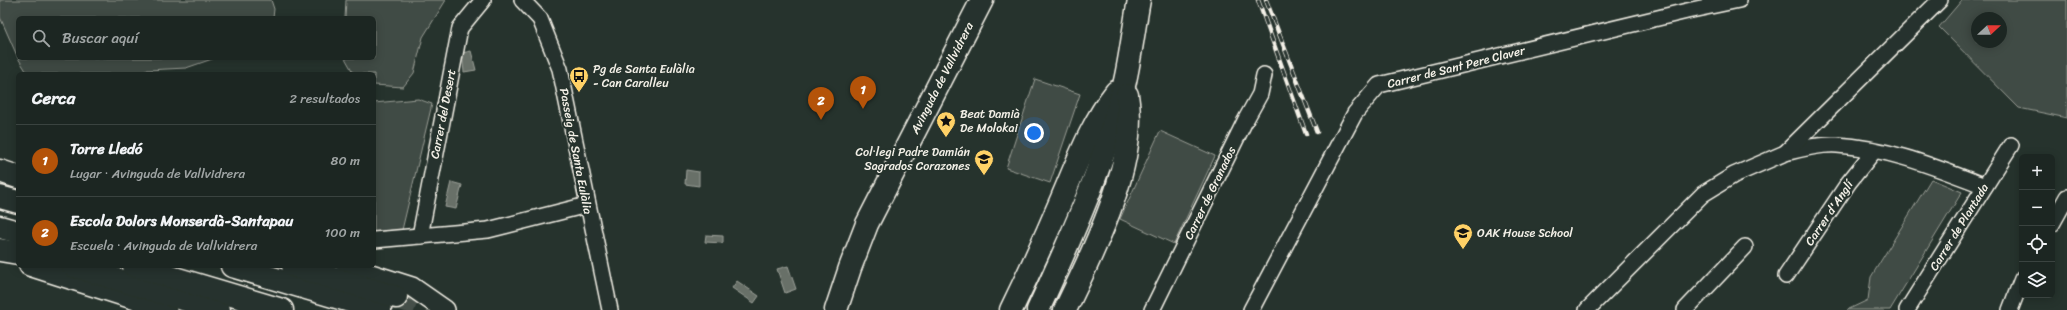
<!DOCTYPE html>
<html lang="es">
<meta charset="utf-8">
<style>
body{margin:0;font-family:Sriracha,sans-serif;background:#29322f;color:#f1f3f6}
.controls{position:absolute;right:12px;bottom:12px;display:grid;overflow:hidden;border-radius:6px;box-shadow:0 2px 10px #0003}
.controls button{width:36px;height:36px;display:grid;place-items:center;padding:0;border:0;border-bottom:1px solid #3a4340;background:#1c2622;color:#f1f3f6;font:20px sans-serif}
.compass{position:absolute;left:1971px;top:12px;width:36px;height:36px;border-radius:50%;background:#1c2622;box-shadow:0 2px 10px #0003;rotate:68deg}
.you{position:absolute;left:1034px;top:133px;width:14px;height:14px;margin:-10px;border:3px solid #fff;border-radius:50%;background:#1a73e8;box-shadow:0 0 0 6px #1a73e833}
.badge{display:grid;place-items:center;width:26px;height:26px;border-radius:50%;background:#b45309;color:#fff;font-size:13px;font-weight:700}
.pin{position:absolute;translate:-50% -33px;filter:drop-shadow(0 1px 2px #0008)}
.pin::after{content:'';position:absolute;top:21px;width:14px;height:12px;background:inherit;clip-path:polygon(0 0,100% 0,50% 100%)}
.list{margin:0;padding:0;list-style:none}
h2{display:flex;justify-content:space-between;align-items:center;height:52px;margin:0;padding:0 16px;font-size:17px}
h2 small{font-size:13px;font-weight:400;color:#a0a5a5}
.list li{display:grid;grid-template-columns:26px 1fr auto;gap:12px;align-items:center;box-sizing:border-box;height:72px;padding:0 16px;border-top:1px solid #3a4340}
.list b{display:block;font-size:15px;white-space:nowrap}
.list p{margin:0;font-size:13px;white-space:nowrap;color:#a0a5a5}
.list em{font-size:13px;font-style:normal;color:#a0a5a5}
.icon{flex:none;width:22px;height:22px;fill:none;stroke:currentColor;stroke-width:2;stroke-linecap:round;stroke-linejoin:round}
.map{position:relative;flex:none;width:2067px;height:310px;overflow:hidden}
.search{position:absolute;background:#1c2622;box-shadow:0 2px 10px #0003;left:16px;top:16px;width:360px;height:44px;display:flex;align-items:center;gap:10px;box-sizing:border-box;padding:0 14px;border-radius:6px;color:#a0a5a5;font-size:15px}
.panel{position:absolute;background:#1c2622;box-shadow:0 2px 10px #0003;left:16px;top:72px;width:360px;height:196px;border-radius:6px}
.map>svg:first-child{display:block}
.green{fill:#414b45;stroke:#9a9e96;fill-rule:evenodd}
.water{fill:#676f68;stroke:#9fa39b}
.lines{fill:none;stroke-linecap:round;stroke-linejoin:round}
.trunk-tunnel{stroke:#455049;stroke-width:22;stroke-dasharray:22 11;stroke-linecap:butt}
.minor-casing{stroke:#f4f1e8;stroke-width:18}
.tertiary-casing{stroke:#f4f1e8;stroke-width:22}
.secondary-casing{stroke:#f4f1e8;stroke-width:25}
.trunk-casing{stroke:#f4f1e8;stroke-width:25}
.minor{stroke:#26332d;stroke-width:15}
.tertiary{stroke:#26332d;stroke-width:19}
.secondary{stroke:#26332d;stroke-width:22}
.trunk{stroke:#26332d;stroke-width:22}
.rail-casing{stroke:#f4f1e8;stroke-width:4.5}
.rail{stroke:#26332d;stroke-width:3;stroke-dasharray:9;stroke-linecap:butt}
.labels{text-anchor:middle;stroke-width:4;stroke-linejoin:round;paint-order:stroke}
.street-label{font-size:12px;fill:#f4f1e8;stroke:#26332d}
.poi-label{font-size:12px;fill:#f4f1e8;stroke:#26332d;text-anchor:start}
</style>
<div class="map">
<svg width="2067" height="310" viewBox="0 0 2067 310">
<rect width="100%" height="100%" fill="#26332d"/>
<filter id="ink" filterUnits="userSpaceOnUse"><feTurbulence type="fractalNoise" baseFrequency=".025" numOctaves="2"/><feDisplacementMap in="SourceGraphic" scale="8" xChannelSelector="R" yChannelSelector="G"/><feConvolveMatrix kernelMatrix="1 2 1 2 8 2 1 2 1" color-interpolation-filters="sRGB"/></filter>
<g filter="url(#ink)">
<g class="green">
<polygon points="0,0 271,0 274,9 273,18 18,18 18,58 0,17"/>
<polygon points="346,0 446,0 423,37 414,73 403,87 374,85 374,74 354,74 345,58 374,58 374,18 345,18"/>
<path d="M1962 0H2067V118L2019 108 1939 27ZM1977 18H2001V42H1977Z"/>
<polygon points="18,58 215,58 186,68 147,70 141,74 28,74"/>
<polygon points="1035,79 1080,94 1050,183 1006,168"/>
<polygon points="418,99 432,104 402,230 374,232 374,103"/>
<polygon points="1160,131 1215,156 1174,244 1120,219"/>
<polygon points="1931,179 1962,192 1890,310 1847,310 1868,300 1871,277"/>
</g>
<g class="water">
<polygon points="471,51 476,70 464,72 462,53"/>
<polygon points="686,170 699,172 699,186 685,184"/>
<polygon points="451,182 462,185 456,209 445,207"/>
<polygon points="706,235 723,236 723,243 705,242"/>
<polygon points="788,266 796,289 785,293 777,269"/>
<polygon points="737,281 759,296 754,303 732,288"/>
</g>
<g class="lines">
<polyline class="trunk-tunnel" points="396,297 431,310"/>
<defs>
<g id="minor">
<polyline points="522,0 540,19 560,69 610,310"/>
<path d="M1785 153C1802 149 1819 144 1837 145 1889 148 1937 168 1985 186"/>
<polyline points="2052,224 2067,197"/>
<polyline points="420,236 460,28 483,0"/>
<polyline points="374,240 488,230 587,205"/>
<polyline points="1786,276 1849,182 1874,151"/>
<polyline points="1152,310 1245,121 1260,94 1264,75"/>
<polyline points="1251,310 1355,113 1379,85 1687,11 1739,0"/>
<polyline points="1587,310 1703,194 1734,175 1785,153 1940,0"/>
<polyline points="1685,310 1745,247"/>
<polyline points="1907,310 2011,145"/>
<polyline points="2010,310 2022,279"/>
</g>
<g id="tertiary">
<polyline points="29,266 167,310"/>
<polyline points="346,266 412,287 445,310"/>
</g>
<polyline id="secondary" points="836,310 850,268 867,224 982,0"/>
<g id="trunk">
<polyline points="0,171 18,177"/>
<polyline points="0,197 18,202"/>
<polyline points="0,227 18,232"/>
<polyline points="0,250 18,253"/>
<polyline points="73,266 219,310"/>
<polyline points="134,266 282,310"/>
<polyline points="232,266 380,310"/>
<polyline points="293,266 396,297"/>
<path d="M1011 310C1029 273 1046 236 1062 198 1078 161 1091 124 1116 92"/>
<path d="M1038 310C1072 236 1106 160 1125 81 1131 54 1134 27 1139 0"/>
<path d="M1065 310C1094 250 1139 162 1127 95"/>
</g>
</defs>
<use href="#minor" class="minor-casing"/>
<use href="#tertiary" class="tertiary-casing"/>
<use href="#secondary" class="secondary-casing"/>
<use href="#trunk" class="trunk-casing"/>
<use href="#minor" class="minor"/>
<use href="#tertiary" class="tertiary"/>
<use href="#secondary" class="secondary"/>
<use href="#trunk" class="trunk"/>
<defs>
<g id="rail">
<polyline points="1258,0 1306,134"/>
<polyline points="1266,0 1317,132"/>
</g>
</defs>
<use href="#rail" class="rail-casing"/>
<use href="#rail" class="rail"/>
</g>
</g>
<defs>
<symbol id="bus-pin" viewBox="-11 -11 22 30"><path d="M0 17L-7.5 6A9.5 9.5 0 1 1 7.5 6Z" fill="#ffd166" stroke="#26332d"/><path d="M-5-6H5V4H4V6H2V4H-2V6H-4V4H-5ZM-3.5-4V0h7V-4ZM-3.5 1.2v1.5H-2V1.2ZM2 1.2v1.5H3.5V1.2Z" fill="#111"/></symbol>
<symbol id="sight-pin" viewBox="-11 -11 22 30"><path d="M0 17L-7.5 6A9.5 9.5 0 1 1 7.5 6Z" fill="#ffd166" stroke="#26332d"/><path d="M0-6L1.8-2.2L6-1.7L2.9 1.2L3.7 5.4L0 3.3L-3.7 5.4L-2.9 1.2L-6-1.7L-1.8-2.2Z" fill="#111"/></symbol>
<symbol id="school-pin" viewBox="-11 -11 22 30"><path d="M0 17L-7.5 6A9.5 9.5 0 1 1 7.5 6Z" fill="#ffd166" stroke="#26332d"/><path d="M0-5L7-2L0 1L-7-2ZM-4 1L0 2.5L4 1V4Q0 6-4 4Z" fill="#111"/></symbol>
</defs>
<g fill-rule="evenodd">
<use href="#bus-pin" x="568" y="65" width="22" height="30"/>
<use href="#sight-pin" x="935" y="110" width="22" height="30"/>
<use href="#school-pin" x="973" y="148" width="22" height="30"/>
<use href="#school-pin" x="1452" y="222" width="22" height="30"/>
</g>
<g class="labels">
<g class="street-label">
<text transform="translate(1456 67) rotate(-14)" y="4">Carrer de Sant Pere Claver</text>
<text transform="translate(942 78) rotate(-63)" y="4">Avinguda de Vallvidrera</text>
<text transform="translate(443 114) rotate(-79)" y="4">Carrer del Desert</text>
<text transform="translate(576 151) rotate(79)" y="4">Passeig de Santa Eulàlia</text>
<text transform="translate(1210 193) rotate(-64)" y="4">Carrer de Granados</text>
<text transform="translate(1829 213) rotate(-56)" y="4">Carrer d'Anglí</text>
<text transform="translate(1959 227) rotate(-58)" y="4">Carrer de Plantada</text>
</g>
<g class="poi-label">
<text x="593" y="73">Pg de Santa Eulàlia<tspan x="593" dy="14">- Can Caralleu</tspan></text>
<text x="960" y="118">Beat Damià<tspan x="960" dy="14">De Molokai</tspan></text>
<text x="970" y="156" text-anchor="end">Col·legi Padre Damián<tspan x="970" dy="14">Sagrados Corazones</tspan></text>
<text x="1477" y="237">OAK House School</text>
</g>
</g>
</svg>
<div class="controls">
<button>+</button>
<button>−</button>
<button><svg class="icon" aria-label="locate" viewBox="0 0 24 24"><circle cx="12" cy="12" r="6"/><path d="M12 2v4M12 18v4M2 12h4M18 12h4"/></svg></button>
<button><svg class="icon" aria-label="layers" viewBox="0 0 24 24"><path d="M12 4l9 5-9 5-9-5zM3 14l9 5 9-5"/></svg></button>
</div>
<svg class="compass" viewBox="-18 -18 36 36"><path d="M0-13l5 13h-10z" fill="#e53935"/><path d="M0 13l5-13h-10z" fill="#a0a5a5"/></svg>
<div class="you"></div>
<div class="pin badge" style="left:863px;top:109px">1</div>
<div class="pin badge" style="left:821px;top:120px">2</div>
<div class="search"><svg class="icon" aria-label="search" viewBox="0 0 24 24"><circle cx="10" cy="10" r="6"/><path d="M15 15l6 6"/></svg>Buscar aquí</div>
<section class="panel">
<h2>Cerca<small>2 resultados</small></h2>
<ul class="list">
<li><span class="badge">1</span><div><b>Torre Lledó</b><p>Lugar · Avinguda de Vallvidrera</p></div><em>80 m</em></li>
<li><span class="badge">2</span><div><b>Escola Dolors Monserdà-Santapau</b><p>Escuela · Avinguda de Vallvidrera</p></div><em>100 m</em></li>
</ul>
</section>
</div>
